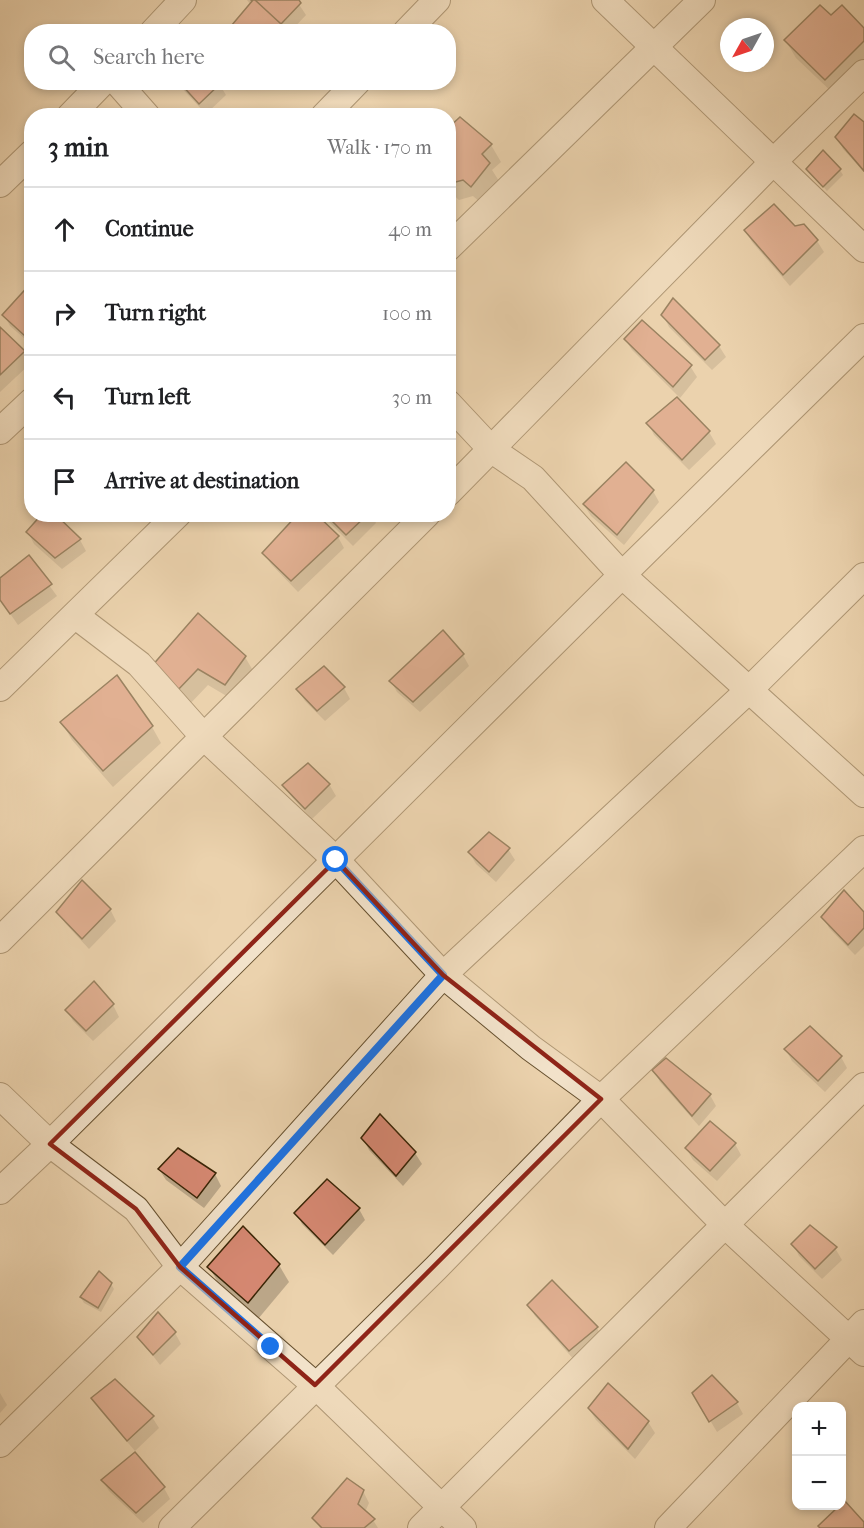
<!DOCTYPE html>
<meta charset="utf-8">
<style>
body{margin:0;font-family:"IM FELL French Canon",serif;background:#f6f6f6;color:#202124}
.controls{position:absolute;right:18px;bottom:18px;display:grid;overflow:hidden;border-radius:12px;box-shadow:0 3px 9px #0003}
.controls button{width:54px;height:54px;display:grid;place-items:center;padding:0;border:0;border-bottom:2px solid #e0e0e0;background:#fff;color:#202124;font:30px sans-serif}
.compass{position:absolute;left:720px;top:18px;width:54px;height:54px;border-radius:50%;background:#fff;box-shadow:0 3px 9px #0003;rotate:230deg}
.stop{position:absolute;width:18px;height:18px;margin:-14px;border:4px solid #1a73e8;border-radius:50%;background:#fff}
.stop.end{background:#1a73e8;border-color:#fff;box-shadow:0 2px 6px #0008}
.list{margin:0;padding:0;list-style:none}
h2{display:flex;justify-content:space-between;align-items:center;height:78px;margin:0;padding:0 24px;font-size:26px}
h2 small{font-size:20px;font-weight:400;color:#757577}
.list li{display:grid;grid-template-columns:39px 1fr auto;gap:18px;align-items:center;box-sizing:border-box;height:84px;padding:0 24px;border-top:2px solid #e0e0e0}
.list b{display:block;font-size:22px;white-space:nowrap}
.list em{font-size:20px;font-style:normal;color:#757577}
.icon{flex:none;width:33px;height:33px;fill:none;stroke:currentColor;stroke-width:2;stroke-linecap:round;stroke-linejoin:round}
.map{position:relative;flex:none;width:864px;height:1528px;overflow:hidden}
.search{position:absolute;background:#fff;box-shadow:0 3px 9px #0003;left:24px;top:24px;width:432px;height:66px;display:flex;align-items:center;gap:15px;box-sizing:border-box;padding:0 21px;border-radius:24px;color:#757577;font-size:22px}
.panel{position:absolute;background:#fff;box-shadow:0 3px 9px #0003;left:24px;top:108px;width:432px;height:414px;border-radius:24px}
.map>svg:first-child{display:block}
.shadow{fill:#0003}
.building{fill:#d68872;stroke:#392405;stroke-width:1.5}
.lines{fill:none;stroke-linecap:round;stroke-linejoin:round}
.minor-casing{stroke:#66502f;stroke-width:28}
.minor{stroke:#f2e2ca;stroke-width:26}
.route{stroke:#1a73e8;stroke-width:8}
.marked{fill:none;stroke:#8f2418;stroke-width:4.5;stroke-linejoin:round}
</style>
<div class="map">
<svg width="864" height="1528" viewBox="0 0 864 1528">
<rect width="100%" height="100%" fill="#ebd2ad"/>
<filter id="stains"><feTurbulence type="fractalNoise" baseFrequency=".00333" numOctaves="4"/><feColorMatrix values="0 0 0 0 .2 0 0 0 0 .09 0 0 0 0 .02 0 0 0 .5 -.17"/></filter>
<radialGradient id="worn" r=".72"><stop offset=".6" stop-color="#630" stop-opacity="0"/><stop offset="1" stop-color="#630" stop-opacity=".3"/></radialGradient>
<g class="shadow">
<polygon points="247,0 296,0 306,15 290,32 228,32 251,5"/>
<polygon points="831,17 864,31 864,67 836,96 796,58 786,41"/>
<polygon points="176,82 218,82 226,95 206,114"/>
<polygon points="229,82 241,82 235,89"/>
<polygon points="460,119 491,145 501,162 492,170 499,181 481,203 473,196 459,200 448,190 448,130"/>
<polygon points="864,124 864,172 843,149 837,137"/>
<polygon points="808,169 840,170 843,175 827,191"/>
<polygon points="794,228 817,241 824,252 790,286 752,242 745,230"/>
<polygon points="32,284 32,345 10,326 4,315"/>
<polygon points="673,300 719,346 726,357 712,370 669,327 663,315"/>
<polygon points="0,329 24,352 31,363 0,392"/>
<polygon points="625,339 690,366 697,377 680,398 632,350"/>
<polygon points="677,399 709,432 716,444 689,470 654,435 648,423"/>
<polygon points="653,491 659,502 624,545 591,516 584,505"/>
<polygon points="300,514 371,514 376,523 353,546 322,515 318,519 338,537 344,548 298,592 271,564 264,553"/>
<polygon points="28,532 80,540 86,551 62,569 34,544"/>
<polygon points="28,557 57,596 18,625 0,599 0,580"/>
<polygon points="463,655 469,666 420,712 397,692 391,681"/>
<polygon points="245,657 255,674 235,701 208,685 187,707 152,668"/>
<polygon points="344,688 350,699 325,721 305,701 298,690"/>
<polygon points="62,723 152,727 161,743 113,787 72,740"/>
<polygon points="329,784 336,796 312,819 291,796 284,785"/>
<polygon points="508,849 515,860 496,882 476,864 469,852"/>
<polygon points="110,909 116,921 89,949 65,923 58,912"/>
<polygon points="864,914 864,946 855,955 829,928 823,917"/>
<polygon points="113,1005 119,1017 93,1041 73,1021 67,1010"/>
<polygon points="786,1050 841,1057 847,1068 825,1092 792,1061"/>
<polygon points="654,1071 710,1095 716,1106 699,1126 660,1082"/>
<polygon points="363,1138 415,1153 422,1164 403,1186 369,1150"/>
<polygon points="735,1144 741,1155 717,1181 693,1160 686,1148"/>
<polygon points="159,1169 215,1174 221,1186 204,1208 166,1180"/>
<polygon points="327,1181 359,1209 365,1220 333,1255 302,1224 296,1213"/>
<polygon points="793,1244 835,1248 842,1260 822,1279 799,1256"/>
<polygon points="279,1265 289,1282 258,1319 219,1284 209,1267"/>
<polygon points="111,1284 114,1289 101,1312 84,1303 81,1298"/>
<polygon points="529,1305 597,1328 603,1339 576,1362 535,1316"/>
<polygon points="175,1333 181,1344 160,1365 139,1337"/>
<polygon points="0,1393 7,1405 0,1413"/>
<polygon points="694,1393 737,1403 743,1414 717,1432"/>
<polygon points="93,1398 152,1417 159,1428 135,1451 99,1409"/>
<polygon points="589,1409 648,1422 655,1433 635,1459 596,1420"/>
<polygon points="102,1480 164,1488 170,1499 143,1523 109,1491"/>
<polygon points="363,1491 369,1503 365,1512 373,1520 378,1528 320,1528 314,1518"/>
</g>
<g class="building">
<polygon points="251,0 299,0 301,3 281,24"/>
<polygon points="253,0 255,0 281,24 273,32 226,32"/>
<polygon points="820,5 831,15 842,5 864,28 864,41 825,80 784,40"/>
<polygon points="179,82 220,82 221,83 199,104"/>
<polygon points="854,114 864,122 864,171 835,137"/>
<polygon points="460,117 492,144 482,154 490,163 471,187 463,180 448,184 448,128"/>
<polygon points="823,150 841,169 823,187 806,169"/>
<polygon points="774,204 795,226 804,224 818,240 783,275 744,230"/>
<polygon points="32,282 32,328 25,336 2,315"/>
<polygon points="673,298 720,345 705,360 661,315"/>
<polygon points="642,320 692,365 673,387 624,339"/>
<polygon points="0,327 25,351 0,375"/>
<polygon points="677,397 710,431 682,460 646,423"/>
<polygon points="626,462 654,490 617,535 583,504"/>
<polygon points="42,514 55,514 81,539 55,558 26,532"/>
<polygon points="298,514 316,514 339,536 291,581 262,553"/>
<polygon points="325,514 368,514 346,535"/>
<polygon points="29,555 52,584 10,614 0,600 0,578"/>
<polygon points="198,613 246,656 225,685 198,669 176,692 151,667"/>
<polygon points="443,630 464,654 413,702 389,681"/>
<polygon points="324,666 345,687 317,711 296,689"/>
<polygon points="117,675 153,726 103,771 60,722"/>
<polygon points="308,763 330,784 305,809 282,785"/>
<polygon points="489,832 510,848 489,872 468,852"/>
<polygon points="82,880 111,909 82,939 56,912"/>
<polygon points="844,890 864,912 864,928 848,945 821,917"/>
<polygon points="94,981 114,1004 86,1031 65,1010"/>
<polygon points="810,1026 842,1056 818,1081 784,1049"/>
<polygon points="666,1058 711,1094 692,1116 652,1070"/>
<polygon points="380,1114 416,1152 396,1176 361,1138"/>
<polygon points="710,1121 736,1143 710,1171 685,1148"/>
<polygon points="178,1148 216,1173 197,1198 158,1169"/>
<polygon points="327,1179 360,1208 325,1245 294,1213"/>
<polygon points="810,1225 837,1247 815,1269 791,1244"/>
<polygon points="243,1226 280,1264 248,1303 207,1267"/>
<polygon points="99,1271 112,1283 98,1308 80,1297"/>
<polygon points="552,1280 598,1327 569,1351 527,1305"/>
<polygon points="158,1312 176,1332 153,1355 137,1337"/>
<polygon points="712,1375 738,1402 709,1422 692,1393"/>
<polygon points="115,1379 154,1416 127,1441 91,1398"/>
<polygon points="608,1383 649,1421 628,1449 588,1408"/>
<polygon points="135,1452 165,1487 136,1513 101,1480"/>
<polygon points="347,1478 364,1490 358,1504 375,1519 364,1528 322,1528 312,1518"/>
<polygon points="844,1500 864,1522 864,1528 820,1528 818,1526 839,1506 842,1506"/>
</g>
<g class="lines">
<defs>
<g id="minor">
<polyline points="605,0 864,249"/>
<polyline points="153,32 183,0"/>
<polyline points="406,32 437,0"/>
<polyline points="117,82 147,116"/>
<polyline points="70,116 103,82"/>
<polyline points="324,116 357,82"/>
<polyline points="0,184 32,153"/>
<polyline points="448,248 702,0"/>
<polyline points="448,403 492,450 533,478 622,575 864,794"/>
<polyline points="0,431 32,401"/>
<polyline points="448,493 773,162 864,73"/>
<polyline points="76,616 139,664 203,736 336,860 443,975 531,1048 601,1099 724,1224 864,1353"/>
<polyline points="0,688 178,514"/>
<polyline points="0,940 427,514"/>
<polyline points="0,1096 50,1144 136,1209 180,1267 315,1385 463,1528"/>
<polyline points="0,1191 50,1144 622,575 864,337"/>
<polyline points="0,1444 180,1267 443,975 750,689 864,576"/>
<polyline points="172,1528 436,1268 601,1099 864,849"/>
<polyline points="421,1528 864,1086"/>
<polyline points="668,1528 864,1323"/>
</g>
</defs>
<use href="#minor" class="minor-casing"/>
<use href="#minor" class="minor"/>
</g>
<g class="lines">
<polyline class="route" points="271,1347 180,1267 443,975 336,860"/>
</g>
<path d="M0 0H864V1528H0ZM336 860 443 975 601 1099 315 1385 180 1267 136 1209 50 1144Z" fill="#ebd2ad" fill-opacity=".55" fill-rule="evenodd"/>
<path class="marked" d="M336 860 443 975 601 1099 315 1385 180 1267 136 1209 50 1144Z"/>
<rect width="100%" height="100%" filter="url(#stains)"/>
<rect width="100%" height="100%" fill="url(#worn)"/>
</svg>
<div class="controls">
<button>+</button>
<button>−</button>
</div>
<svg class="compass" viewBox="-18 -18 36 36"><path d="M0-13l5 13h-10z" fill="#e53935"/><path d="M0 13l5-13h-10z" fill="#757577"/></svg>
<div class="stop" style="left:336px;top:860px"></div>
<div class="stop end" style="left:271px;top:1347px"></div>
<div class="search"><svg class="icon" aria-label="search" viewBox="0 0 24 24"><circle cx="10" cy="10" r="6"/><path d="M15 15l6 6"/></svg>Search here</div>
<section class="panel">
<h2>3 min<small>Walk · 170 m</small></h2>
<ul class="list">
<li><svg class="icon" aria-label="ahead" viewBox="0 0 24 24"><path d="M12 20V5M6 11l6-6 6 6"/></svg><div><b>Continue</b></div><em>40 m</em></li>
<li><svg class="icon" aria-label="right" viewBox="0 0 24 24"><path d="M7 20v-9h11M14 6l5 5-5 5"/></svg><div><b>Turn right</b></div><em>100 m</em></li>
<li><svg class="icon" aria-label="left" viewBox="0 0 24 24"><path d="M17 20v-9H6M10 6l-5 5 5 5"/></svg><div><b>Turn left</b></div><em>30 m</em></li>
<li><svg class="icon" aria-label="arrive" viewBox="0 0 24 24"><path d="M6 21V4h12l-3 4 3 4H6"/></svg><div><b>Arrive at destination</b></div></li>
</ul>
</section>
</div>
